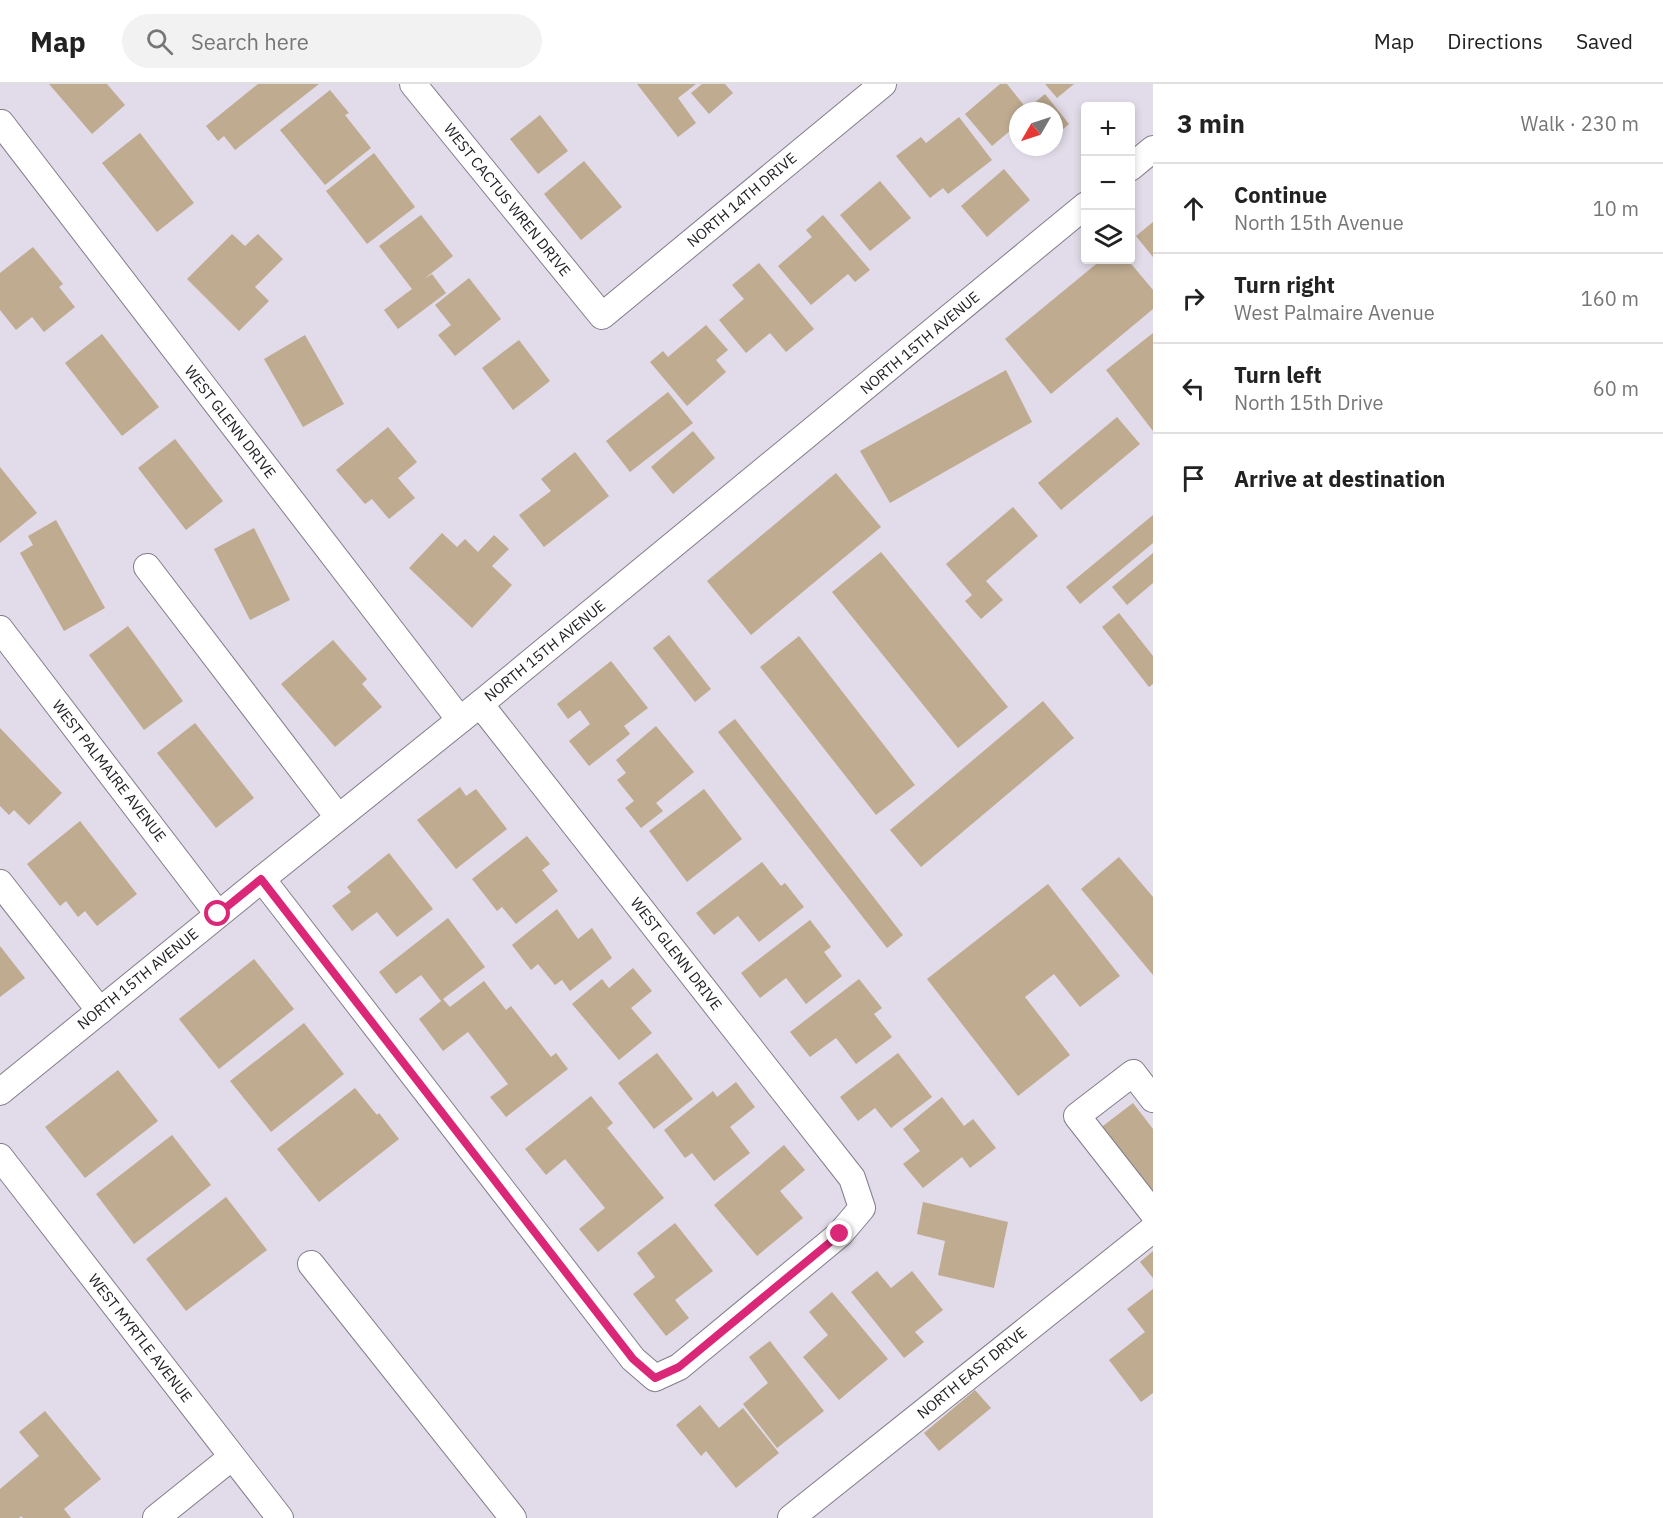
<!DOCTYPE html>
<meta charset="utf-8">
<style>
body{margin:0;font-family:"IBM Plex Sans",sans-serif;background:#f2f2f2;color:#222}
.controls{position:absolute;right:18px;top:18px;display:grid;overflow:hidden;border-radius:6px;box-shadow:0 3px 9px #0003}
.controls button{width:54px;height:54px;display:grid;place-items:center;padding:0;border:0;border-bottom:2px solid #e0e0e0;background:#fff;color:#222;font:30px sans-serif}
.compass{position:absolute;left:1009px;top:18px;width:54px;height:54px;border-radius:50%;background:#fff;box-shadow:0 3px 9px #0003;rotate:231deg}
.stop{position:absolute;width:18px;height:18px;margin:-14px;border:4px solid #db2777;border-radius:50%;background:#fff}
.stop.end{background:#db2777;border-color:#fff;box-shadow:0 2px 6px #0008}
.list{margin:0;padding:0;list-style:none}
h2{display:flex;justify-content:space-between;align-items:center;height:78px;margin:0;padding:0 24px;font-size:26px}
h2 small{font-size:20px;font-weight:400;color:#767676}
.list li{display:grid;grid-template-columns:39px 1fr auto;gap:18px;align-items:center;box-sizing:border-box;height:90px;padding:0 24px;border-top:2px solid #e0e0e0}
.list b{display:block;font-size:22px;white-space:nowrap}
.list p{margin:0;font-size:20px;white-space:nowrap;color:#767676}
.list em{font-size:20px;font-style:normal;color:#767676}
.icon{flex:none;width:33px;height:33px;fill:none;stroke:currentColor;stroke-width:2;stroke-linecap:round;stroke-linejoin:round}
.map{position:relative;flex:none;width:1153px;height:1434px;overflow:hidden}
header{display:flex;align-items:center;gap:36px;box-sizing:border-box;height:84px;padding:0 30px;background:#fff;border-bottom:2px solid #e0e0e0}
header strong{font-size:28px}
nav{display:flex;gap:33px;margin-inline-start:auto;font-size:21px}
.search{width:420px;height:54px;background:#f2f2f2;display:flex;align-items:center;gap:15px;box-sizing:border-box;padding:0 21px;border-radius:33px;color:#767676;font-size:22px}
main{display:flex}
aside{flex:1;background:#fff}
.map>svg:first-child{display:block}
.building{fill:#beab90}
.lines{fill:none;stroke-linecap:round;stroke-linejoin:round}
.minor-casing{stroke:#837d8a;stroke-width:28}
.minor{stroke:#fff;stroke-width:26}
.route{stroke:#db2777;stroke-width:8}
.labels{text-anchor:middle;stroke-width:4.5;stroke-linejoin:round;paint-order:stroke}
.street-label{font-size:15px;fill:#232126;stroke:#fff}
</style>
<header>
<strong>Map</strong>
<div class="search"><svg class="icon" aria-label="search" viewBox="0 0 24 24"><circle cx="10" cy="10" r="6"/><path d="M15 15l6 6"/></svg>Search here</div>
<nav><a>Map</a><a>Directions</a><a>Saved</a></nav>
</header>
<main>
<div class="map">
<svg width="1153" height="1434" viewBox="0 0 1153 1434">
<rect width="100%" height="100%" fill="#e2dbe9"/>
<g class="building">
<polygon points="49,0 107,0 125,21 92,50"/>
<polygon points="258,0 319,0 235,66 224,52 218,57 206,42"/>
<polygon points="637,0 696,0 678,14 696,39 678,53"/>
<polygon points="702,0 725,0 733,9 709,30 691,9"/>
<polygon points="1000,0 1007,0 1027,25 1045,10 1069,40 1054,53 1054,27 1018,27 1018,40 992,62 965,30"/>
<polygon points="1045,0 1074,0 1057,14"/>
<polygon points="330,6 349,29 345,31 371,64 325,101 280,46"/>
<polygon points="540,31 568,67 538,90 510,55"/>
<polygon points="959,33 992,76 948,110 943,104 930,114 896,72 921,53 926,59"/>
<polygon points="140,49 194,119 157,148 102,79"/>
<polygon points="374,69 415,123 367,160 326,107"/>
<polygon points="584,77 622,123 581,156 544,110"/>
<polygon points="1004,85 1030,116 987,153 961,122"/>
<polygon points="880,97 911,134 870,167 840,131"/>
<polygon points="421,131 453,172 424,195 432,190 446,209 398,245 384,226 412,205 379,162"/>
<polygon points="823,131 870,186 855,198 848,190 811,221 778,182 812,153 806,146"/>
<polygon points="1153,138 1153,173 1136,152"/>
<polygon points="232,150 245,162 258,150 283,175 255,203 269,217 239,247 187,195"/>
<polygon points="33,163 63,200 59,203 75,223 44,248 32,233 16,246 0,226 0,189"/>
<polygon points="1101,176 1128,176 1153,206 1153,225 1051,310 1005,255"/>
<polygon points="759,179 814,245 786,268 770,249 746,269 719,236 744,215 732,201"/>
<polygon points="469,194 501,235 455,272 438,251 451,241 435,221"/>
<polygon points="706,241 728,266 716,276 726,288 687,322 650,278 663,267 668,273"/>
<polygon points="1153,249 1153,347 1106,286"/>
<polygon points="102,250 159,323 122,352 65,279"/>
<polygon points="305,251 344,320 303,343 264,275"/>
<polygon points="519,256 550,297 513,326 482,284"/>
<polygon points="1006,286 1032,338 890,419 860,367"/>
<polygon points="668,308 693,339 630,388 606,357"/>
<polygon points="1117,333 1140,360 1061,426 1038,399"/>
<polygon points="388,343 417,378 398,394 415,414 389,435 372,415 365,420 336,386"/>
<polygon points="693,347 715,374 673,410 651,383"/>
<polygon points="175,355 223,417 186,446 138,384"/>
<polygon points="575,368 609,412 544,463 519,431 551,407 541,395"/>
<polygon points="0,383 37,429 0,459"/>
<polygon points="836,389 881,443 751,551 707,497"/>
<polygon points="1013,423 1038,452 986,497 1003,516 981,535 965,517 972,511 946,480"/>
<polygon points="1153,431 1153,459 1080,520 1066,503"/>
<polygon points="56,436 105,524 64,547 20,469 33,461 28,452"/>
<polygon points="254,444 290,516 250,536 214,465"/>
<polygon points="442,449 457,463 465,455 478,468 494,451 509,465 492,482 512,501 472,544 409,484"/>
<polygon points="881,468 1008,623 958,664 832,508"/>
<polygon points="1153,469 1153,499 1127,521 1112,503"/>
<polygon points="1119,529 1153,572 1153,600 1149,603 1102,543"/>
<polygon points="128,542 183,617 144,646 89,571"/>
<polygon points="669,551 711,605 695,618 653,564"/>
<polygon points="799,552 915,701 876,731 760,583"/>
<polygon points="333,556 367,595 362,600 382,623 335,663 281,600"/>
<polygon points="611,577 648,624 624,642 630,650 589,682 569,657 590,640 580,626 568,635 557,620"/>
<polygon points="1043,617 1074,654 921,783 890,746"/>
<polygon points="735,635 903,851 887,864 718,648"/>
<polygon points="195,639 254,714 216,744 157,669"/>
<polygon points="656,642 694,688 656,719 663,727 641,744 625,724 634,717 617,696 626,689 616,676"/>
<polygon points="0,644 62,709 29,741 14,726 9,731 0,722"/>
<polygon points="460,703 466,712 476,705 507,745 456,785 417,736"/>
<polygon points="704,705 742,755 687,798 649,747"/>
<polygon points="80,737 137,810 97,842 85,827 78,833 66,817 60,822 27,780"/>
<polygon points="527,752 550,780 542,786 558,807 516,840 502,823 497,827 472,795"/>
<polygon points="389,769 433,825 397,853 377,828 352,847 332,822 351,808 347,803"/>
<polygon points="1119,773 1153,813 1153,891 1081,805"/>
<polygon points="762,778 781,802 785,799 804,823 759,858 738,832 714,851 696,829"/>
<polygon points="1048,800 1120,892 1080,923 1054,890 1025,913 1070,971 1018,1012 927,895"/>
<polygon points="557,825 578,855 592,844 612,874 570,907 562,896 555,901 538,880 531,886 512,861"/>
<polygon points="448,834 485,883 443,915 450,923 484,897 506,926 511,922 551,973 556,969 568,985 506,1033 490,1013 508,1000 468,948 443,967 419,935 441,917 421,891 396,910 379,888"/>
<polygon points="810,836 831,863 824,868 842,892 806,920 786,894 760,914 741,889"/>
<polygon points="0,862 25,894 0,913"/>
<polygon points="254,875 294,925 219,985 179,935"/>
<polygon points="633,884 652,907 631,924 652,949 619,976 572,920 602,895 609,904"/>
<polygon points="859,895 882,924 874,930 892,953 856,980 836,954 810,973 790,948"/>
<polygon points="304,939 344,990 271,1048 230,997"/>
<polygon points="657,969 693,1015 654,1045 618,999"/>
<polygon points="898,969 932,1013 891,1044 875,1024 858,1037 840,1013"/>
<polygon points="118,986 158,1037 85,1094 45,1043"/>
<polygon points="736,998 755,1023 730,1043 750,1069 714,1097 692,1069 685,1074 664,1046 713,1007 717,1013"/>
<polygon points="355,1004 377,1031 379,1029 399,1055 319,1118 277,1065"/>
<polygon points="591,1012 613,1039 607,1044 664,1114 598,1168 579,1145 605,1124 565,1075 546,1091 525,1065"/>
<polygon points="942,1013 964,1042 973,1035 996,1064 970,1084 962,1073 923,1104 903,1080 920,1067 903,1045"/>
<polygon points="1133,1019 1153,1045 1153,1113 1099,1045"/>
<polygon points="172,1051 211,1101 134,1160 96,1110"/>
<polygon points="784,1061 805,1086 780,1107 803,1134 757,1172 714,1121"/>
<polygon points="226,1113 267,1166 186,1227 146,1175"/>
<polygon points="923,1118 1008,1138 994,1204 938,1191 945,1157 917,1150"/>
<polygon points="675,1139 713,1187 675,1216 689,1234 666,1252 633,1210 655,1193 637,1169"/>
<polygon points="1153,1167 1153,1194 1140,1178"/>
<polygon points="877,1187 891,1204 912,1187 943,1226 915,1248 924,1258 904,1274 851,1208"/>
<polygon points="1153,1205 1153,1309 1141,1318 1109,1276 1145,1248 1127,1225"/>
<polygon points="832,1208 888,1275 839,1316 803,1273 828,1251 809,1228"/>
<polygon points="770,1257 824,1327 777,1364 743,1320 768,1299 749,1273"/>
<polygon points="975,1306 991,1324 939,1367 924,1349"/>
<polygon points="700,1321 719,1344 743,1324 779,1369 736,1404 706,1367 701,1372 676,1341"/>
<polygon points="45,1327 101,1395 64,1425 71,1434 23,1434 21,1432 19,1434 0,1434 0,1405 39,1372 19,1348"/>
</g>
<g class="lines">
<defs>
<g id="minor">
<polyline points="413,0 602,232 883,0"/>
<polyline points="1,39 460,636"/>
<polyline points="1130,84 1153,65"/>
<polyline points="147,483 338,733"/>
<polyline points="0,545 218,830"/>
<polyline points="262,795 633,1275 655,1294 679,1283 840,1150 862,1124 852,1094 480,620"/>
<polyline points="0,799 100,927"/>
<polyline points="0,1008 262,795 480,620 1086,121"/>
<polyline points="1153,1015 1133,989 1077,1032 1153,1129"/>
<polyline points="0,1073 280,1434"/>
<polyline points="311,1180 513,1434"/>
<polyline points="156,1434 232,1373"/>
<polyline points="791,1434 1153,1145"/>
</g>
</defs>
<use href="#minor" class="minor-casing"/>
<use href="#minor" class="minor"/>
</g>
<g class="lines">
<polyline class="route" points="218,830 261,795 633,1275 655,1294 679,1283 840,1150"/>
</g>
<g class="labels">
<g class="street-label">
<text transform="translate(507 116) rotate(51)" y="5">WEST CACTUS WREN DRIVE</text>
<text transform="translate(742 116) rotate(-40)" y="5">NORTH 14TH DRIVE</text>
<text transform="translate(920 259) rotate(-40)" y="5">NORTH 15TH AVENUE</text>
<text transform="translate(230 338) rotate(52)" y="5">WEST GLENN DRIVE</text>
<text transform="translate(545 567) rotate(-39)" y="5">NORTH 15TH AVENUE</text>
<text transform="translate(109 687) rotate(52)" y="5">WEST PALMAIRE AVENUE</text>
<text transform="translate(676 870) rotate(52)" y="5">WEST GLENN DRIVE</text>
<text transform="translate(138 895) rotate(-39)" y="5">NORTH 15TH AVENUE</text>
<text transform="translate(140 1254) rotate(52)" y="5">WEST MYRTLE AVENUE</text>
<text transform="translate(972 1289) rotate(-39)" y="5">NORTH EAST DRIVE</text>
</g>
</g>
</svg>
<div class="controls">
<button>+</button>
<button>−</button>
<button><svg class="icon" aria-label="layers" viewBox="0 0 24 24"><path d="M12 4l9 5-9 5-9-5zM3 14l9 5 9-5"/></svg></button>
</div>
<svg class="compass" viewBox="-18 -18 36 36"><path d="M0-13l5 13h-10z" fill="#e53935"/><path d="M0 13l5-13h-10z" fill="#767676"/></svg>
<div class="stop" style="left:218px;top:830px"></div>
<div class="stop end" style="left:840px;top:1150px"></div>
</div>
<aside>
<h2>3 min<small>Walk · 230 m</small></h2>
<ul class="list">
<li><svg class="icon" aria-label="ahead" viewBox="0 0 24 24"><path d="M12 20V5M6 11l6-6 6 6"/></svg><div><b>Continue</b><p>North 15th Avenue</p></div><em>10 m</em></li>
<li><svg class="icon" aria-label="right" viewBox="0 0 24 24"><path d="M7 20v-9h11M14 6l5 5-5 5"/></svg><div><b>Turn right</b><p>West Palmaire Avenue</p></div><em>160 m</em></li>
<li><svg class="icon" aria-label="left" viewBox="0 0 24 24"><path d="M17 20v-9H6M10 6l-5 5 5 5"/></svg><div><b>Turn left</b><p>North 15th Drive</p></div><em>60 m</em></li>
<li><svg class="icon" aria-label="arrive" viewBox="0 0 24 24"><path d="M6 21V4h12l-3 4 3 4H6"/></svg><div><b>Arrive at destination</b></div></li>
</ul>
</aside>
</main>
